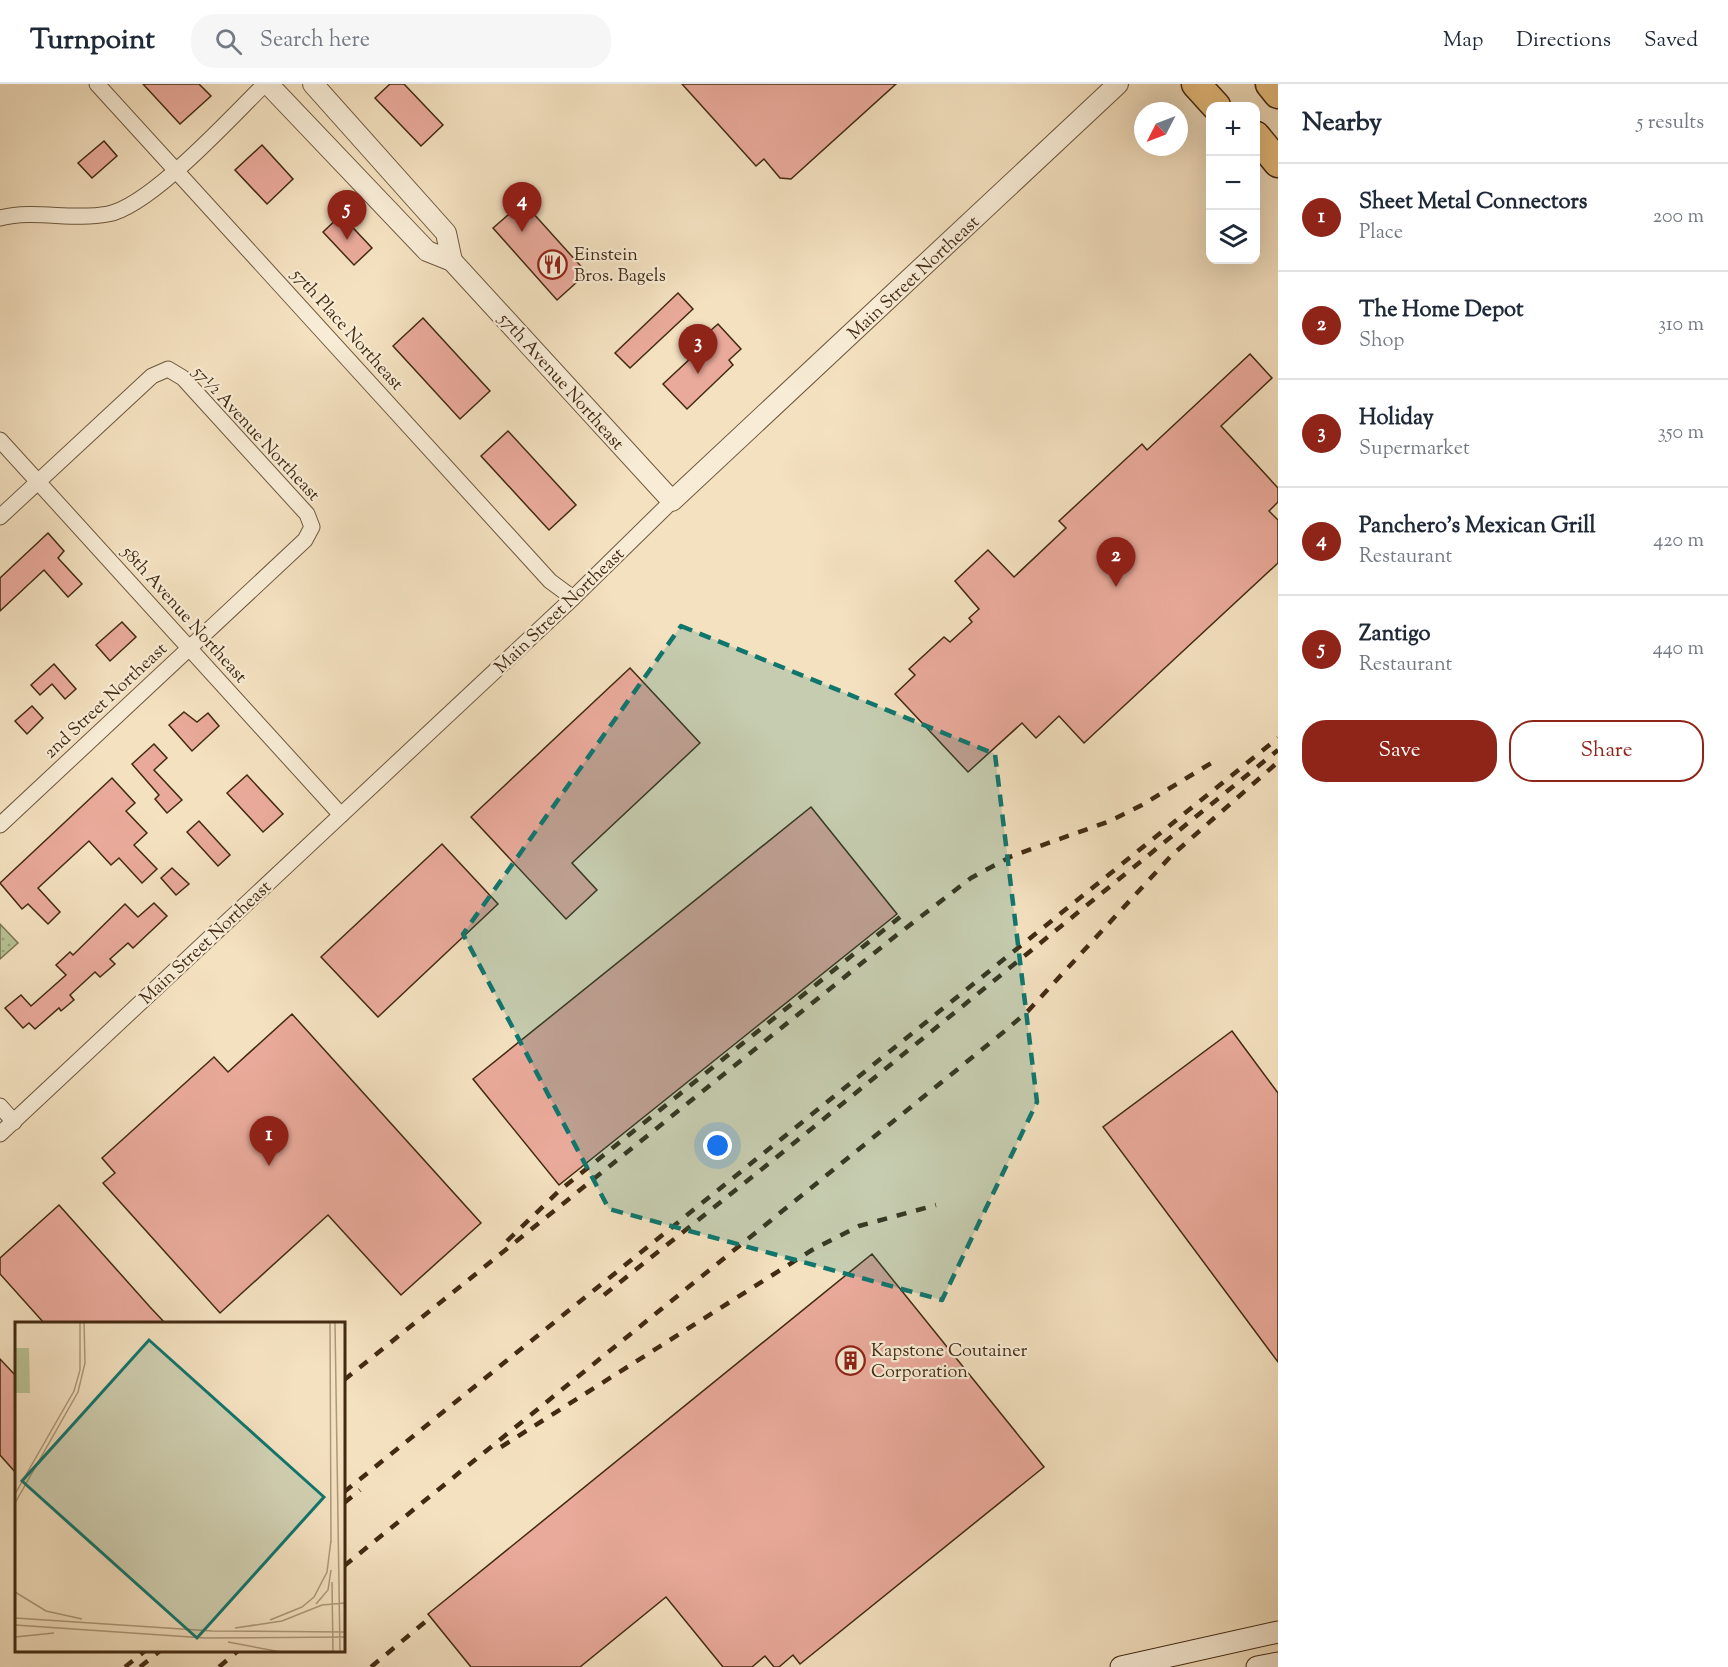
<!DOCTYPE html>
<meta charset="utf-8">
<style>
body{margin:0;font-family:"Sorts Mill Goudy",serif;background:#f6f6f7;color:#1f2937}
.controls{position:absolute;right:18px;top:18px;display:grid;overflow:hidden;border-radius:12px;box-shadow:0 6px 24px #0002}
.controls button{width:54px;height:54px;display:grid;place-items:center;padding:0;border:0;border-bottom:2px solid #e0e1e3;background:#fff;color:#1f2937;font:30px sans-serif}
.compass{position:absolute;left:1134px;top:18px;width:54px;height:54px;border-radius:50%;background:#fff;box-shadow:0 6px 24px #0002;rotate:228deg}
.you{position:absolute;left:718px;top:1062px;width:21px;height:21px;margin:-15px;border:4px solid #fff;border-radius:50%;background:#1a73e8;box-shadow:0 0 0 9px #1a73e833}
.badge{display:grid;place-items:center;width:39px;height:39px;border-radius:50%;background:#8f2418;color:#fff;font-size:20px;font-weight:700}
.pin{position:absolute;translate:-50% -50px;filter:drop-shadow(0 2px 3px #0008)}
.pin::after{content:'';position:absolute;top:32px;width:21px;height:18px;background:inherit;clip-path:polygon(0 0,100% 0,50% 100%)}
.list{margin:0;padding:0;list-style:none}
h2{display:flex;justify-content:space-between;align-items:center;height:78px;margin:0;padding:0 24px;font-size:26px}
h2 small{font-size:20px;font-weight:400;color:#747a83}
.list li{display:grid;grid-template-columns:39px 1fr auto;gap:18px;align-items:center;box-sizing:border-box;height:108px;padding:0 24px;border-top:2px solid #e0e1e3}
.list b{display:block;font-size:22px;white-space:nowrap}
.list p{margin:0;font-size:20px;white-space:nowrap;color:#747a83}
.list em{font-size:20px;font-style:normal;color:#747a83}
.actions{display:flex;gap:12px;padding:18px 24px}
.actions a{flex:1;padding:14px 0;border:2px solid #8f2418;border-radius:24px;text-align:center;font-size:21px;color:#8f2418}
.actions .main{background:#8f2418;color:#fff}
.icon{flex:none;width:33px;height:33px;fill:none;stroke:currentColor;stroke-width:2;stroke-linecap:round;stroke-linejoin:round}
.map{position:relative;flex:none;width:1278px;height:1583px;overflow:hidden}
header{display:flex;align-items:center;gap:36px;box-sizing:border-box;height:84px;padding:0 30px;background:#fff;border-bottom:2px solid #e0e1e3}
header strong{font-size:28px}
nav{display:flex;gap:33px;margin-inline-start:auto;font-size:21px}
.search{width:420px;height:54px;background:#f6f6f7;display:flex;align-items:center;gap:15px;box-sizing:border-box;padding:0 21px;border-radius:24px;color:#747a83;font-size:22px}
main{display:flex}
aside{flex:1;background:#fff}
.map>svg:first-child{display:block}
.park{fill:url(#park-dots);stroke:#7d7654;stroke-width:1.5}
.building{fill:#eaaa9b;stroke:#422a12;stroke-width:1.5}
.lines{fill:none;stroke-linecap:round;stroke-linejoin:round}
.minor-casing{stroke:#6e583e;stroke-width:17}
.tertiary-casing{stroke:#6e583e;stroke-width:22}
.secondary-casing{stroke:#422a12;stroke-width:23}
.motorway-casing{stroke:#422a12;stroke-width:31}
.minor{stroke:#f8ecd6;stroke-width:15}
.tertiary{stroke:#f8ecd6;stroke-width:20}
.secondary{stroke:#f8ecd6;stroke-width:21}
.motorway{stroke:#eac080;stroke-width:28}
.rail{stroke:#422a12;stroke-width:4.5;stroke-dasharray:10 10;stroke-linecap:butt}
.marked{fill:#0f766e;fill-opacity:0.2;stroke:#0f766e;stroke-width:4.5;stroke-dasharray:12 8;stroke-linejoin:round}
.labels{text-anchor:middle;stroke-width:4.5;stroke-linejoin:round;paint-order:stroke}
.poi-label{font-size:18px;fill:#422a12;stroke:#f8ecd6;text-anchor:start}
.street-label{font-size:18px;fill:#422a12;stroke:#f8ecd6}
.inset-road{fill:none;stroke:#ad987a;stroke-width:1.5}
.view{fill:#0f766e;fill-opacity:0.15;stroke:#0f766e;stroke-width:3}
.inset-edge{fill:none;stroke:#422a12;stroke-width:3}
</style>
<header>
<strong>Turnpoint</strong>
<div class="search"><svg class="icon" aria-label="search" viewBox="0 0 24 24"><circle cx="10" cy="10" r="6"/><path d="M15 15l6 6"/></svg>Search here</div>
<nav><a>Map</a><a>Directions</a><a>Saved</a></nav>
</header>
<main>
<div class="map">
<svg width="1278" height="1583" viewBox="0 0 1278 1583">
<defs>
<pattern id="park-dots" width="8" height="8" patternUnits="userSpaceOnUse" patternTransform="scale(1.5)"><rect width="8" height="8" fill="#b8c395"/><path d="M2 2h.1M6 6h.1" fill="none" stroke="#979f78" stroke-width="1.8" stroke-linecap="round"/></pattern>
</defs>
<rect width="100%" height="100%" fill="#f4e1c0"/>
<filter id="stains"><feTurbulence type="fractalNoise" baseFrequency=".00333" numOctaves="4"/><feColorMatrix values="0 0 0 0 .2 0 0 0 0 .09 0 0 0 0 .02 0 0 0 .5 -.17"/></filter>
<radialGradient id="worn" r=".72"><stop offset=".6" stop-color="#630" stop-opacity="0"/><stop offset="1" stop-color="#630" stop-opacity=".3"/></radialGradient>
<polygon class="park" points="0,840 18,859 0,875"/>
<g class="building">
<polygon points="143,0 199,0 211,12 180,40"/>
<polygon points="390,0 404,0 443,41 421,62 375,14"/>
<polygon points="682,0 896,0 791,95 780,94 764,75 756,82"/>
<polygon points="104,57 117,72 92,94 78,79"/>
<polygon points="262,61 293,95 267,120 235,86"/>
<polygon points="523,118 587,189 557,216 493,144"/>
<polygon points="341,131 372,164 354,181 323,148"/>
<polygon points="678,209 693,225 630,284 615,269"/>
<polygon points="423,234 490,307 460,335 393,262"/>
<polygon points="718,240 741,265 729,276 733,281 687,325 663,300 707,259 702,254"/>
<polygon points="1250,270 1272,294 1221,342 1278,404 1278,418 1269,427 1278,436 1278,479 1084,659 1059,632 1036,654 1022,639 968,688 895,610 915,591 909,585 944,553 950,558 972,538 969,534 979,525 955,497 988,466 1014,493 1066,444 1059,437 1142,360 1147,366"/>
<polygon points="508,347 576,421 549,446 481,372"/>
<polygon points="48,449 64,467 58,474 82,500 68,513 44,486 0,527 0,494"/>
<polygon points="122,538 136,553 110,577 96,561"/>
<polygon points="54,580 76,605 65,615 52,600 40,611 31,601"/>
<polygon points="630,584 700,659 572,779 597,806 566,835 471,733"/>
<polygon points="32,622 43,634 27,650 15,637"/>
<polygon points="184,628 197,638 208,629 219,642 192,667 169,641"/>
<polygon points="154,660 167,674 154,686 182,716 167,729 155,715 159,711 132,680"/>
<polygon points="247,691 283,730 263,748 227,709"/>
<polygon points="112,694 135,719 126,727 147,749 134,761 157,785 142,799 119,774 111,781 89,757 38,804 60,828 48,840 28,820 22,825 0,799"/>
<polygon points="811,723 897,830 559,1101 473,995"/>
<polygon points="199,737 230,771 218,782 187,748"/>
<polygon points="442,760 498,820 378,933 321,873"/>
<polygon points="172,784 189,800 176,811 161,794"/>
<polygon points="154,819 167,832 133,864 128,859 110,875 115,880 100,893 95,888 70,911 74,916 61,927 59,924 35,945 29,939 23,944 5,924 21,911 31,922 66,891 56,881 70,868 73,871 125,820 138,833"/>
<polygon points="292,930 481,1139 401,1211 328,1131 220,1229 103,1099 115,1089 102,1074 214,973 228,988"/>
<polygon points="1232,947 1278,1009 1278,1278 1103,1043"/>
<polygon points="59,1121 150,1223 165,1239 44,1239 0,1190 0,1174"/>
<polygon points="872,1170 1044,1383 800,1580 793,1571 779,1583 774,1583 765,1572 752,1583 723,1583 666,1513 580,1583 471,1583 428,1530"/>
<polygon points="0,1275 16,1292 16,1389 0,1371"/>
</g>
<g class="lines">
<defs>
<g id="minor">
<polyline points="97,0 550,497 573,514"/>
<path d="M0 134C35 125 72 137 108 130 151 122 232 32 265 0"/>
<polyline points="0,356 341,731"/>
<polyline points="0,433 152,292 168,285 183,294 307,430 312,443 305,456 0,741"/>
<polyline points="0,1022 14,1038"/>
<polyline points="0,1050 573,514 672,417"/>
</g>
<g id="tertiary">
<polyline points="268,0 427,167 452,177 672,417 1118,0"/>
<polyline points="313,0 446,149 452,177"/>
</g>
<g id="secondary">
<polyline points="1121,1583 1278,1548"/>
<polyline points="1257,1583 1278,1579"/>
</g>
<g id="motorway">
<polyline points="1196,0 1216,22"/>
<polyline points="1270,0 1278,10"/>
<polyline points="1256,52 1278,79"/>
</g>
</defs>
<use href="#minor" class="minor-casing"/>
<use href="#tertiary" class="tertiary-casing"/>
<use href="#secondary" class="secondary-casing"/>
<use href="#motorway" class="motorway-casing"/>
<use href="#minor" class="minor"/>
<use href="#tertiary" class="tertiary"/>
<use href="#secondary" class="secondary"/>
<use href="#motorway" class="motorway"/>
<g class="rail">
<polyline points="507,1157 559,1107 900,833"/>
<polyline points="604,1211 762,1085 1278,666"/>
<polyline points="344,1296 893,854 971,794 1012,772 1110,737 1142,721 1218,675"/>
<polyline points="501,1363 812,1166 859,1142 936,1121"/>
<polyline points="344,1408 1278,654"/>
<polyline points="344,1419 360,1406"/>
<polyline points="344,1482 1006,946 1028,927 1171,772 1278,678"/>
<polyline points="125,1583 146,1566"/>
<polyline points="140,1583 161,1566"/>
<polyline points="219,1583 239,1566"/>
<polyline points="371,1583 431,1533"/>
</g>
</g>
<path class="marked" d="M681 542 995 670 1037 1018 942 1216 609 1125 463 850Z"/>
<defs>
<symbol id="restaurant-ring" viewBox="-11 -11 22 22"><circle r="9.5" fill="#f8ecd6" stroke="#8f2418" stroke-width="1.5"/><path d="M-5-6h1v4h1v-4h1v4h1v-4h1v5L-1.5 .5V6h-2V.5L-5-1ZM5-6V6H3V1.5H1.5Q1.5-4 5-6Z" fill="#8f2418"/></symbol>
<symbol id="building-ring" viewBox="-11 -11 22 22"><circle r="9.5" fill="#f8ecd6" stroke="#8f2418" stroke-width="1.5"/><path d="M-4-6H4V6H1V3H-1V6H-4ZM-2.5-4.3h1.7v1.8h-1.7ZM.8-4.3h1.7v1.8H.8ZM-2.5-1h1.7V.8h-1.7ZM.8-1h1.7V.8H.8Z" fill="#8f2418"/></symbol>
</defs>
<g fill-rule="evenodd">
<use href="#restaurant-ring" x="536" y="164" width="33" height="33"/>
<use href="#building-ring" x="834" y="1260" width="33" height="33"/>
</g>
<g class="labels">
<g class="poi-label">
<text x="574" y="176">Einstein<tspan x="574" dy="21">Bros. Bagels</tspan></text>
<text x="871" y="1272">Kapstone Coutainer<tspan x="871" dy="21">Corporation</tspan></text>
</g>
<g class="street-label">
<text transform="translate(913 193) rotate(-43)" y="6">Main Street Northeast</text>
<text transform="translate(348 245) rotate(48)" y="6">57th Place Northeast</text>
<text transform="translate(562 297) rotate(48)" y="6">57th Avenue Northeast</text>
<text transform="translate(257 349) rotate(47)" y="6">57½ Avenue Northeast</text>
<text transform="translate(559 526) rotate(-44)" y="6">Main Street Northeast</text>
<text transform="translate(185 530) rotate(48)" y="6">58th Avenue Northeast</text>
<text transform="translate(105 616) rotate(-43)" y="6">2nd Street Northeast</text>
<text transform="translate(205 858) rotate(-43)" y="6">Main Street Northeast</text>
</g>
</g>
<g transform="translate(15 1238)">
<rect width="330" height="330" fill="#f4e1c0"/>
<path d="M0 26H14L15 71H0Z" fill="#b8c395"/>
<path class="inset-road" d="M315 0 316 221M320 0 325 330M0 172 59 69 65 48V0M0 181 63 70 70 41 69 0M317 260 318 330M0 270 31 289 67 297M301 282 313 268 316 248M0 296 197 309 330 310M255 298 287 285 299 275 312 250 316 218M0 303 190 316 330 315M220 306 267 299 307 283 330 281M0 315 39 311M213 320 266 330"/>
<path class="view" d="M134 18 309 175 182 316 7 159Z"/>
<rect width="330" height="330" class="inset-edge"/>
</g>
<rect width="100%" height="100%" filter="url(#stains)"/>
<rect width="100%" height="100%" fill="url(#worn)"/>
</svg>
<div class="controls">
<button>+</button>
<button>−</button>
<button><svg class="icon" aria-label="layers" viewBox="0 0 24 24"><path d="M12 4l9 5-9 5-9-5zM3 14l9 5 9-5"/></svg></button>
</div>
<svg class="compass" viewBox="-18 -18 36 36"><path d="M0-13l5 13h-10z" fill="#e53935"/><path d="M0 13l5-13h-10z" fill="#747a83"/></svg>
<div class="you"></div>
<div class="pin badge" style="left:269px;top:1082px">1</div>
<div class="pin badge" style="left:1116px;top:503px">2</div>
<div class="pin badge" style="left:698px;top:290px">3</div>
<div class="pin badge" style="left:522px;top:148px">4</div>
<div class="pin badge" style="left:347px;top:156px">5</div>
</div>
<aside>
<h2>Nearby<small>5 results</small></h2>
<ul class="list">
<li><span class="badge">1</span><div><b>Sheet Metal Connectors</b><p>Place</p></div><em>200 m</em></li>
<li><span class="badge">2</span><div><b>The Home Depot</b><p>Shop</p></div><em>310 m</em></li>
<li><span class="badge">3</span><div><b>Holiday</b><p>Supermarket</p></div><em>350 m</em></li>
<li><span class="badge">4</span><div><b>Panchero's Mexican Grill</b><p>Restaurant</p></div><em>420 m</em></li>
<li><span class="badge">5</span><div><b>Zantigo</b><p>Restaurant</p></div><em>440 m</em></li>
</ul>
<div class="actions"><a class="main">Save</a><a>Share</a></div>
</aside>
</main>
